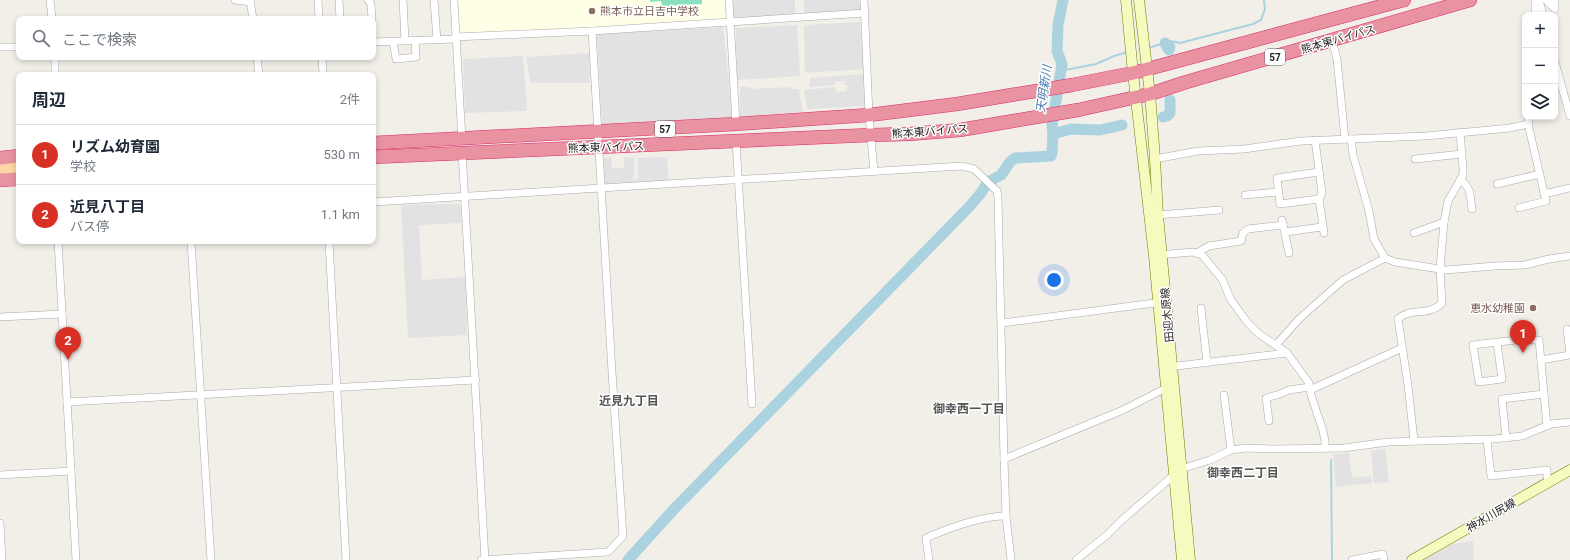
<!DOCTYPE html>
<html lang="ja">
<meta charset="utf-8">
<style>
body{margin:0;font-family:Roboto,"Noto Sans JP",sans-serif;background:#f2f2f3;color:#1f2937}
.controls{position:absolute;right:12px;top:12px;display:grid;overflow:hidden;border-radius:8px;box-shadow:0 2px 6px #0003}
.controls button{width:36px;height:36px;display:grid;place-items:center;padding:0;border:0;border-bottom:1px solid #e0e1e3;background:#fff;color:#1f2937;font:20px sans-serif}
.you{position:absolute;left:1054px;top:280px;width:14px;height:14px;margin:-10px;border:3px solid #fff;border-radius:50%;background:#1a73e8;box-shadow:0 0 0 6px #1a73e833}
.badge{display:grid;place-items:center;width:26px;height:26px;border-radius:50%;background:#d93025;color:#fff;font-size:13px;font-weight:700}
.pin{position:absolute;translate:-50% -33px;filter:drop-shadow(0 1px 2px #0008)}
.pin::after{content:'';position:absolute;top:21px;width:14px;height:12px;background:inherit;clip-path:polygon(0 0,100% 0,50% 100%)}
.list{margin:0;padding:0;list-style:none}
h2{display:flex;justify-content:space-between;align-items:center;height:52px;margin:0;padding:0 16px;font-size:17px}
h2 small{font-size:13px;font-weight:400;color:#747a83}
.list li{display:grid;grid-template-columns:26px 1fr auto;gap:12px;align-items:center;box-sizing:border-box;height:60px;padding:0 16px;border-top:1px solid #e0e1e3}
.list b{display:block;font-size:15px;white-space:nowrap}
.list p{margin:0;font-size:13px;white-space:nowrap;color:#747a83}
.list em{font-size:13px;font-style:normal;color:#747a83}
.icon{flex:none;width:22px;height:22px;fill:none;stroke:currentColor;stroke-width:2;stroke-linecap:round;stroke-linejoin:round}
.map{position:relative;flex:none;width:1570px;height:560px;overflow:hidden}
.search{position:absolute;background:#fff;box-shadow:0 2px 6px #0003;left:16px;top:16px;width:360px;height:44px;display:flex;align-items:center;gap:10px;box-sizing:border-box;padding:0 14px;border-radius:8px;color:#747a83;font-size:15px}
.panel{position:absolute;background:#fff;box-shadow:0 2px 6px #0003;left:16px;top:72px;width:360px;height:172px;border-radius:8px}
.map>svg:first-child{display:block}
.education{fill:#ffffe5}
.pitch{fill:#88e0be}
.parking{fill:#e2e2e2}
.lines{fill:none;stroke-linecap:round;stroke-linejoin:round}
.stream{stroke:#aad3df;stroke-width:2}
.river{stroke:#aad3df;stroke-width:11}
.street-casing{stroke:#a9a9a9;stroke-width:8}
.secondary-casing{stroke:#707d05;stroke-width:11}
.primary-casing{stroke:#a06b00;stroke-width:12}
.highway-casing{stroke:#dc2a67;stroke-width:14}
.street{stroke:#fff;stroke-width:7}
.secondary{stroke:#f7fabf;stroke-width:10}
.primary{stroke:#fcd6a4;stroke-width:11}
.highway{stroke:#e892a2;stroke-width:13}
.education-dot{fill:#8d6e63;stroke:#fff;stroke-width:1.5}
.labels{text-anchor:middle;stroke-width:3;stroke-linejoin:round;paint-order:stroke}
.shield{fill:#fff;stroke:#646464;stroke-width:1}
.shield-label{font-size:10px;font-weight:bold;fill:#222}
.education-label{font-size:11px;fill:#785e54;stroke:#fff;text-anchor:start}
.street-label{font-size:11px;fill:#222;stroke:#fff}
.water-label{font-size:12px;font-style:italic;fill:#4a7aab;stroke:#fff}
.neighbourhood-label{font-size:12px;font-weight:bold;fill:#555;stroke:#fff}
</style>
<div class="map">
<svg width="1570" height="560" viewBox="0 0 1570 560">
<rect width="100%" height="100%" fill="#f2efe9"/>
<polygon class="education" points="454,0 729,0 730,22 455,37"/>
<polygon class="pitch" points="650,0 702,0 702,4 662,6 661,1 650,2"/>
<g class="parking">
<polygon points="732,0 795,0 795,15 733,19"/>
<polygon points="804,0 859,0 861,11 804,14"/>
<polygon points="860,22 864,69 805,73 804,25"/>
<polygon points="797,25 800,76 737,80 736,28"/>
<polygon points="723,27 733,120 602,125 597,34"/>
<polygon points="589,53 590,83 531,83 526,57"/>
<polygon points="523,56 527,111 465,113 463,59"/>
<polygon points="865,74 865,106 807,109 804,90 835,87 836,92 847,91 847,85 844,85 844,81 835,82 835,85 810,87 810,78"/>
<polygon points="740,87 749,87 750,89 790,87 792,89 799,89 803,112 740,117"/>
<polygon points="611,157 612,168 624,168 624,157 635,158 633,179 638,179 638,158 667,157 669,182 605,186 604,159"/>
<polygon points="460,204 462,223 419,225 422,280 465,277 467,335 408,338 401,205"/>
<polygon points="1385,449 1389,482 1374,483 1371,451"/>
<polygon points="1349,453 1352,478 1371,476 1372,483 1336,487 1333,454"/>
<polygon points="1473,541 1474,560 1423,560 1453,544"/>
</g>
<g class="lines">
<g class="stream">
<polyline points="1148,48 1171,41 1180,43 1253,24 1261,20 1265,9 1264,0"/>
<polyline points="1060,71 1096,64 1114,56 1128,52"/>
<polyline points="1331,460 1332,560"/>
</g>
<g class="river">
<polyline points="1165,43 1167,47 1170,47 1169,50"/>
<polyline points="1163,117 1167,116 1170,113 1170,100"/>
<polyline points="1053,134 1052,125 1062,64 1057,51 1058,25 1063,0"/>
<polyline points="628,560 675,508 969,207 981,193 988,182 1001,175 1010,162 1015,158 1051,156 1052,153 1053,134 1071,129 1100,130 1122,125"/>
</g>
<defs>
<g id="street">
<polyline points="50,0 52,19"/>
<polyline points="235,0 250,2"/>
<polyline points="250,0 253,19"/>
<polyline points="318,0 319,19"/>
<polyline points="339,0 340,19"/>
<polyline points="368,0 371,4 372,19"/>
<polyline points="403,0 405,41"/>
<polyline points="434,0 437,40"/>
<polyline points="454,0 462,140"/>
<polyline points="729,0 736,124"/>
<polyline points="864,0 869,115 874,172"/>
<polyline points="1539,0 1543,15"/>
<polyline points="1546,0 1555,9 1555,0"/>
<polyline points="1535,15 1535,0"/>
<polyline points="455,37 592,31 865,13"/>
<polyline points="1332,40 1337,59 1345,139"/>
<polyline points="393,41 396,59 416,57 415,40"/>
<polyline points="373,42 455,39"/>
<polyline points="0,47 19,47"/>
<polyline points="55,57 55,75"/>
<polyline points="257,57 259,75"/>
<polyline points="322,57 323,75"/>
<polyline points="1555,62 1570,116"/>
<polyline points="1351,139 1353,155 1369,211 1374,239 1385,258 1395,262 1446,270 1495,266 1525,265 1549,259 1570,256"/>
<polyline points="1315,140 1322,193 1319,199 1324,233"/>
<polyline points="736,141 752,404"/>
<polyline points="462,151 485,560"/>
<polyline points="1155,159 1198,151 1244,149 1301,141 1426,136 1510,128 1528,124 1529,117"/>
<polyline points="1415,159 1462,154"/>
<polyline points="1319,172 1277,178 1280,204 1319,199"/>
<path d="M1460 180C1472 188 1470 196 1472 209"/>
<polyline points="1497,184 1540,174"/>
<polyline points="1544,194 1570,188"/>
<polyline points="1245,195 1278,192"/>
<polyline points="373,202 962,166 974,169 997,191 998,198 1004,459 1006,516 1011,560"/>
<polyline points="1519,208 1546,201 1528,124"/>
<polyline points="1158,215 1219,210"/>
<polyline points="1282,220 1289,253"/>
<polyline points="1285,232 1322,227"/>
<polyline points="1414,233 1444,222"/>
<polyline points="58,241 76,560"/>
<polyline points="191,241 211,560"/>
<polyline points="329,241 346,560"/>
<polyline points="1197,253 1209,246 1241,241 1243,233 1248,229 1283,225"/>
<polyline points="1158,255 1193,252 1202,255 1222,279 1231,300 1247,322 1259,334 1287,353 1309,383 1311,395 1323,431 1325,441 1325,448"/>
<polyline points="1201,308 1207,363"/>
<polyline points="0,317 62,314"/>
<polyline points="1002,323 1162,302"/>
<polyline points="1567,329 1570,354"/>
<polyline points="1497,343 1502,379 1479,382 1473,345 1516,340 1539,340 1547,426"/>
<polyline points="1276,345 1299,319 1343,280 1385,258"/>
<polyline points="1541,360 1570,355"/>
<polyline points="1168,367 1287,353"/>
<polyline points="1310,390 1402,348"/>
<polyline points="1224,395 1231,450"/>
<polyline points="67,402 476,380"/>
<polyline points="1269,421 1266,398 1280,394 1289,390 1310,387"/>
<polyline points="1506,438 1502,399 1544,394"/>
<polyline points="1487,440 1491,476 1547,470 1547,477"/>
<path d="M1414 441 1408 385 1398 319C1410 307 1429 317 1442 303L1440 269 1444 222 1448 201 1459 182 1463 175V169L1460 132"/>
<polyline points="1004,459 1123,410 1168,387"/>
<polyline points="0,475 71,471"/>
<polyline points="0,523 2,560"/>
<polyline points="481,560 608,552 623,536 612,372 592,31"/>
<path d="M929 560 926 538C949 528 981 516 1006 516"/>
<polyline points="1076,560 1108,534 1123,519 1181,469 1210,460 1231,450 1247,448 1273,449 1344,448 1388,442 1494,439 1522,436 1551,424 1570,422"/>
<polyline points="1352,560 1383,554 1384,560"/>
</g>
<g id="secondary">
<polyline points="1126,0 1133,73 1154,256 1182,560"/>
<polyline points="1139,0 1150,94 1155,159 1158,215 1190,560"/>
<polyline points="1412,560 1570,470"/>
</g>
<g id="primary">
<polyline points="0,165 19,164"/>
<polyline points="0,173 19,172"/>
</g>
<g id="highway">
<polyline points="373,143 736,124 869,115 957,104 1072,85 1133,73 1404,0"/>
<polyline points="373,157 871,135 909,134 960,130 1078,110 1150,94 1183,83 1470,0"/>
<polyline points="0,158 19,156"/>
<polyline points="0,180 19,179"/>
</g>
</defs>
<use href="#street" class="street-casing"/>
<use href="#secondary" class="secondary-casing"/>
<use href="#primary" class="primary-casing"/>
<use href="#highway" class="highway-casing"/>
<use href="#street" class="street"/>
<use href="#secondary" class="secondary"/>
<use href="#primary" class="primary"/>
<use href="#highway" class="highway"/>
</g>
<g class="education-dot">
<circle cx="592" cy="11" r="4"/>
<circle cx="1533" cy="308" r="4"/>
</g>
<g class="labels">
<g class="shield">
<rect x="1265" y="49" width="20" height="16" rx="3"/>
<rect x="655" y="121" width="20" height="16" rx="3"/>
</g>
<g class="shield-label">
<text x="1275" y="61">57</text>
<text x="665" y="133">57</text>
</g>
<g class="education-label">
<text x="600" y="15">熊本市立日吉中学校</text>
<text x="1525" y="312" text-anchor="end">恵水幼稚園</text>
</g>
<g class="street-label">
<text transform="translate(1338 39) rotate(-16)" y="4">熊本東バイパス</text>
<text transform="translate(930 131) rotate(-4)" y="4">熊本東バイパス</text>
<text transform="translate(606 147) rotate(-2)" y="4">熊本東バイパス</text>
<text transform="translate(1167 315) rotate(-95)" y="4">田迎木原線</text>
<text transform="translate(1491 515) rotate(-30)" y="4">神水川尻線</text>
</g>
<g class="water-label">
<text transform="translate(1044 89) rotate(-82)" y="4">天明新川</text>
</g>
<g class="neighbourhood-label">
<text x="629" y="405">近見九丁目</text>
<text x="969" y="413">御幸西一丁目</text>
<text x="1243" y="477">御幸西二丁目</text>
</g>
</g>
</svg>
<div class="controls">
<button>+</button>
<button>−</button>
<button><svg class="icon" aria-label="layers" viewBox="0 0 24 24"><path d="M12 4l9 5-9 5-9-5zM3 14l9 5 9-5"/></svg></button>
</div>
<div class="you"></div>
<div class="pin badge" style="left:1523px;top:353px">1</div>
<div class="pin badge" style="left:68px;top:360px">2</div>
<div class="search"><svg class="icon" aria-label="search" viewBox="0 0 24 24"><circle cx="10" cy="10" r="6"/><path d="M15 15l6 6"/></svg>ここで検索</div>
<section class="panel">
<h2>周辺<small>2件</small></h2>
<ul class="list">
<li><span class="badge">1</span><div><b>リズム幼育園</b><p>学校</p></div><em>530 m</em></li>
<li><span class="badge">2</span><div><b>近見八丁目</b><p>バス停</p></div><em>1.1 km</em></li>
</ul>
</section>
</div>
